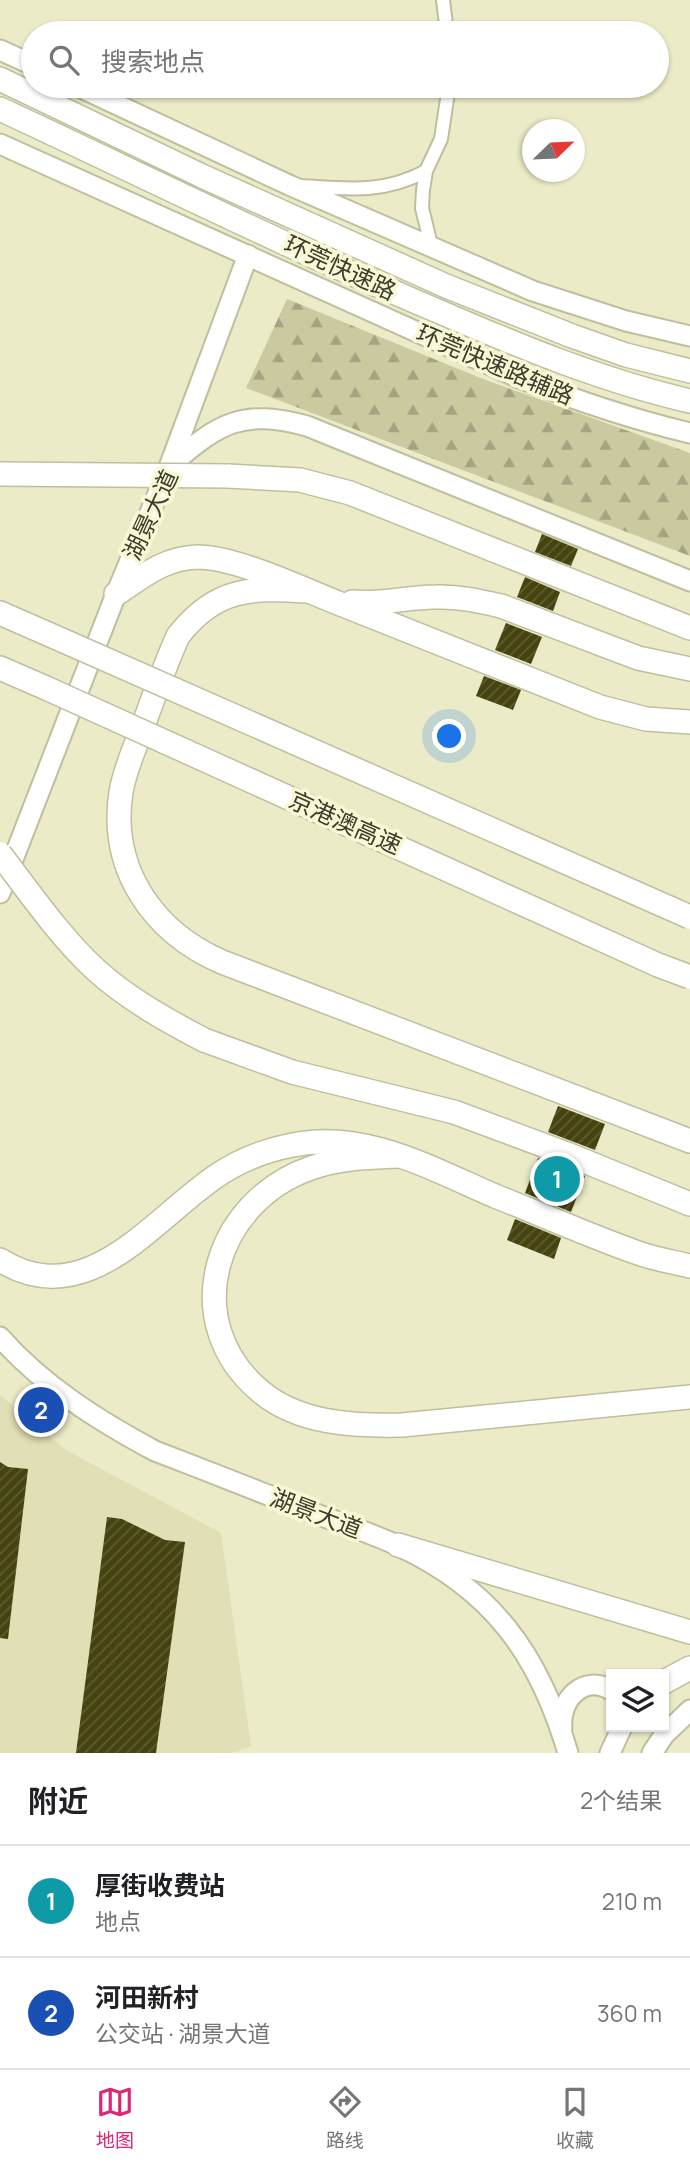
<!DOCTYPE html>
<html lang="zh">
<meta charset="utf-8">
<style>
body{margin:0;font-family:Manrope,"Noto Sans SC",sans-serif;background:#f6f6f6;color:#202124}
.controls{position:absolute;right:21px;bottom:21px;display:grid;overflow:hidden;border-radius:0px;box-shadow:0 2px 5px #0004}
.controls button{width:63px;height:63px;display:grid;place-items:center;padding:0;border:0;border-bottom:2px solid #e0e0e0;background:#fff;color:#202124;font:35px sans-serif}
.compass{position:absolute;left:522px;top:119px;width:63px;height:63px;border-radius:50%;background:#fff;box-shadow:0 2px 5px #0004;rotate:67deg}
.you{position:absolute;left:450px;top:737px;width:24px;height:24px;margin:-18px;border:5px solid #fff;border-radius:50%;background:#1a73e8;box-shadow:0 0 0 10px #1a73e833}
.badge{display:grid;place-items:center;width:46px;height:46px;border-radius:50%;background:#db2777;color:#fff;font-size:23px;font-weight:700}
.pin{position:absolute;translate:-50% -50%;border:4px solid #fff;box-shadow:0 2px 7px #0006}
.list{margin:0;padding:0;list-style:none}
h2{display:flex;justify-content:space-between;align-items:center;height:91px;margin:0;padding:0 28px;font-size:30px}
h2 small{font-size:23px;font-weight:400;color:#757577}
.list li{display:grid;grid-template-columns:46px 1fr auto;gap:21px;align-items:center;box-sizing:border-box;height:112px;padding:0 28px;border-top:2px solid #e0e0e0}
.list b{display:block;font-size:26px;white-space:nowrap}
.list p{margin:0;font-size:23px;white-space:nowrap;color:#757577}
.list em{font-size:23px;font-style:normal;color:#757577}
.icon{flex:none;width:38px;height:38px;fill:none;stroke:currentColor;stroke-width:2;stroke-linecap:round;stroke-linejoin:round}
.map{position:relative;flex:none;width:690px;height:1753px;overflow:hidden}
.search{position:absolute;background:#fff;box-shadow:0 2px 5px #0004;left:21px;right:21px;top:21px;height:77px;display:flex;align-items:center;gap:18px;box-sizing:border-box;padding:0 24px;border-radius:38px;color:#757577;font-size:26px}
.sheet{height:315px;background:#fff}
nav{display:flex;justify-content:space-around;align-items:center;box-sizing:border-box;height:98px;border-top:2px solid #e0e0e0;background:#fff;font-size:19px;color:#757577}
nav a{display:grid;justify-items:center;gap:4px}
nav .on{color:#db2777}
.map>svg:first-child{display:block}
.built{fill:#e0dfb5}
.forest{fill:url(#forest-firs)}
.building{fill:url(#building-hatch)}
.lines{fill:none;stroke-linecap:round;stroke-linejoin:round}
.street-casing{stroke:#bfbf9d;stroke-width:16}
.primary-casing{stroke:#bfbf9d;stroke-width:23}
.highway-casing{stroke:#bfbf9d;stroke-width:26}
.street{stroke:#fff;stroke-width:12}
.primary{stroke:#fff;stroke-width:19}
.highway{stroke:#fff;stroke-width:23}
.highway-bridge-casing{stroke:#bfbf9d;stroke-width:26;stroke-linecap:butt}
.highway-bridge{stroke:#fff;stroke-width:23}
.labels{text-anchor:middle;stroke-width:7;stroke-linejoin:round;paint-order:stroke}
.street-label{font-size:24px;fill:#3c3c2e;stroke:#f8f8d5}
</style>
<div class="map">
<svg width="690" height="1753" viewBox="0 0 690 1753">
<defs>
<pattern id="forest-firs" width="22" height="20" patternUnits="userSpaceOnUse" patternTransform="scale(1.75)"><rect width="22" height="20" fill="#cac99f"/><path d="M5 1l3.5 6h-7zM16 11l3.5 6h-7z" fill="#a5a482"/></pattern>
<pattern id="building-hatch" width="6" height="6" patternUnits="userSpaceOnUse" patternTransform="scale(1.75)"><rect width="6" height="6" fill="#45430f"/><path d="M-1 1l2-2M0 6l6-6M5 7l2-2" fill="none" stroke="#5e5d32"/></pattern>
</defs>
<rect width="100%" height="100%" fill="#ebebc8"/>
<polygon class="built" points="0,1395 66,1450 221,1533 251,1746 232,1753 0,1753"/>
<polygon class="forest" points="287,299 483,379 690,453 690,556 246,388"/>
<g class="building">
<polygon points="542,534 578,549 571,566 535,552"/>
<polygon points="525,577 560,592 553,611 517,597"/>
<polygon points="506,623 542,637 531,664 495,650"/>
<polygon points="484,676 521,690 513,710 476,696"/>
<polygon points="558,1106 605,1124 595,1150 548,1132"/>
<polygon points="538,1158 585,1176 571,1212 525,1193"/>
<polygon points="515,1219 561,1238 554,1259 507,1240"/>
<polygon points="0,1462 8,1467 28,1469 8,1639 0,1638"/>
<polygon points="107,1517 122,1519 165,1540 185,1542 156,1753 76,1753"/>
</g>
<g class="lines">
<defs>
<g id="street">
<polyline points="443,0 447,33"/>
<path d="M301 186C348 189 383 194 426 171"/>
<polyline points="431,245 422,208 423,190 426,171 441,139 449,86"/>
</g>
<g id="primary">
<polyline points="0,50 33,65"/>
<polyline points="77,86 289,185 533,291 626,321 690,336"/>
<path d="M0 144 519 378C575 400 631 419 690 433"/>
<path d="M172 464C220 422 243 409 307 426L690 581"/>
<polyline points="0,893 116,594 169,467 248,255"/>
<path d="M0 1337C43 1386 99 1421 155 1451 210 1472 265 1494 319 1515 346 1525 373 1534 399 1546 493 1590 539 1655 568 1753"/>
<path d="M562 1728C559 1699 584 1674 611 1690"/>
<polyline points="610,1753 622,1727"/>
<polyline points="652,1753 664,1735 690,1710"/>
</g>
<g id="highway">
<polyline points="0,79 202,176 446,286 572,336 626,355 690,371"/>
<path d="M0 109C146 177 291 249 440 312 521 347 603 381 690 401"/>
<polyline points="228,476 300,480 350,493 690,628"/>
<path d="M307 591C251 588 216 587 178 636 165 665 154 696 143 726 135 747 125 769 121 792 109 869 153 932 222 962L690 1141"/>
<path d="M116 594C142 577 164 558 197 557 236 557 300 588 338 603 425 637 512 672 600 707L646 719 690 722"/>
<path d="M352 602C380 605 407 597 435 597 457 596 479 601 501 606L638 658 690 669"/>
<polyline points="0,613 64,641"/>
<polyline points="0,668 46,688"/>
<polyline points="204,1040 292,1072 454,1112 567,1154 690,1204"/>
<path d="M400 1156C371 1157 339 1158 311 1168 215 1201 177 1321 260 1391 299 1424 354 1426 402 1425L690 1397"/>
<path d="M0 1260C86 1314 152 1220 215 1177 238 1161 266 1150 293 1145 364 1130 432 1169 495 1196 543 1215 590 1236 638 1253 655 1259 673 1262 690 1266"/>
<polyline points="398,1545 690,1632"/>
<polyline points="664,1682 690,1668"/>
</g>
</defs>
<use href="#street" class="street-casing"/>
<use href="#primary" class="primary-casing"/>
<use href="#highway" class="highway-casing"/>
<use href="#street" class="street"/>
<use href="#primary" class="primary"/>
<use href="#highway" class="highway"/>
<defs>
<g id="highway-bridge">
<polyline points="0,474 228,476"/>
<polyline points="64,641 690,917"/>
<polyline points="46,688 658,965 690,977"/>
<path d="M0 854C30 893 60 937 96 970 128 999 166 1020 204 1040"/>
</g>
</defs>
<use href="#highway-bridge" class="highway-bridge-casing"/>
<use href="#highway-bridge" class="highway-bridge"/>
</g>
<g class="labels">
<g class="street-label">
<text transform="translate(340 268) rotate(25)" y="8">环莞快速路</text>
<text transform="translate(495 365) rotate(23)" y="8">环莞快速路辅路</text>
<text transform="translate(151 515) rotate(-65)" y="8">湖景大道</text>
<text transform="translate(345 823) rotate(24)" y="8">京港澳高速</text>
<text transform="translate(316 1514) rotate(21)" y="8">湖景大道</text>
</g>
</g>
</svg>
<div class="controls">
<button><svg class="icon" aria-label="layers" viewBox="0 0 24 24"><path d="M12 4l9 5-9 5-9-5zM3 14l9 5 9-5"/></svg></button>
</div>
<svg class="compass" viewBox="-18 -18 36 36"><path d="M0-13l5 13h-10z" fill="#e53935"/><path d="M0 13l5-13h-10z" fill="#757577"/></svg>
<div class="you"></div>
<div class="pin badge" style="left:557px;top:1179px;background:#0f9aa8">1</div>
<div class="pin badge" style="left:41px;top:1410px;background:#1a4fb4">2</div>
<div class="search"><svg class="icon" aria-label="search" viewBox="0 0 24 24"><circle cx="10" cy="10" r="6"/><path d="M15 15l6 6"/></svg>搜索地点</div>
</div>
<section class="sheet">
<h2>附近<small>2个结果</small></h2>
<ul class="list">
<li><span class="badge" style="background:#0f9aa8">1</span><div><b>厚街收费站</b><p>地点</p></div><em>210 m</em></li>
<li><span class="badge" style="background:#1a4fb4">2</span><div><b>河田新村</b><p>公交站 · 湖景大道</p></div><em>360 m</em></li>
</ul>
</section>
<nav>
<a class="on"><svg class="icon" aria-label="map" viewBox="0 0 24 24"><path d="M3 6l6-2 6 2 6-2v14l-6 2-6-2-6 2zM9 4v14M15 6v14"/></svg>地图</a>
<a><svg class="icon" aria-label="directions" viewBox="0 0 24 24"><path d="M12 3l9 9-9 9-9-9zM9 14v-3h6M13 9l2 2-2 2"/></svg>路线</a>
<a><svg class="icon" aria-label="saved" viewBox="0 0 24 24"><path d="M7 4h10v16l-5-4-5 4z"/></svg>收藏</a>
</nav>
